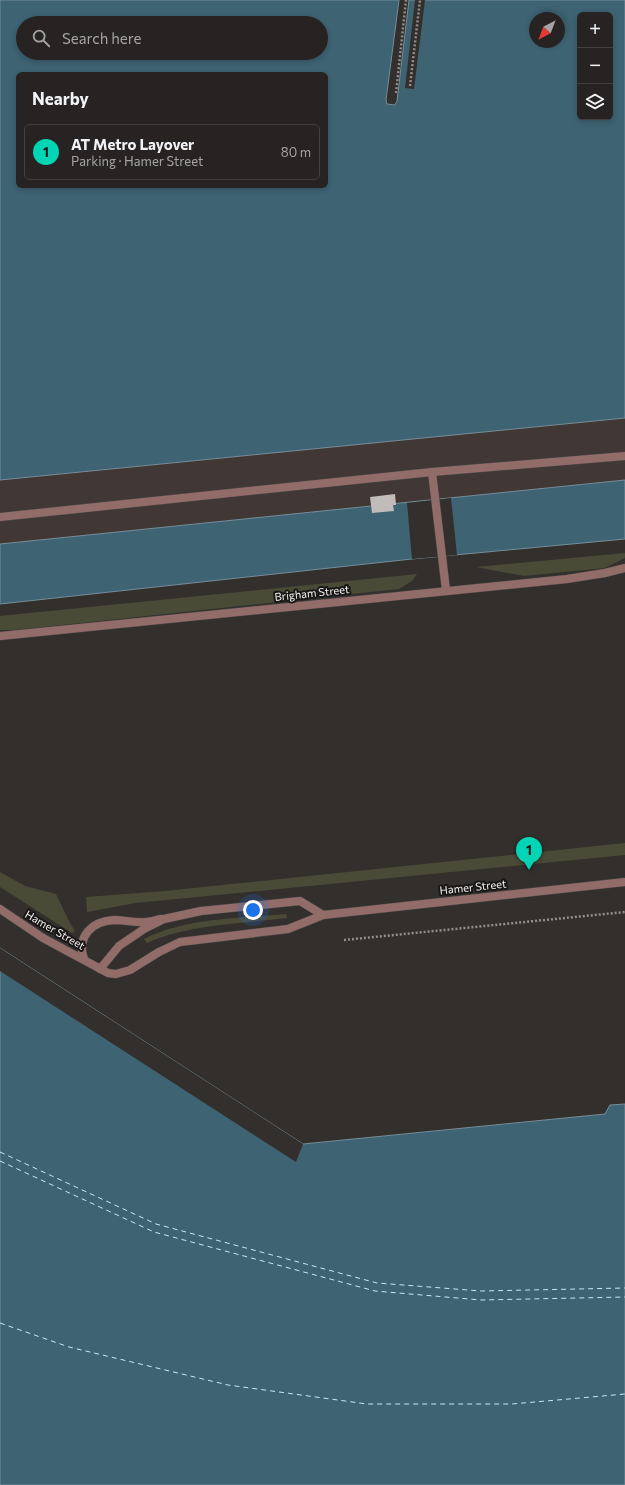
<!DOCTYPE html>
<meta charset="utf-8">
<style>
body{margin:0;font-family:Commissioner,sans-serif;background:#2e2b2a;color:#f1f3f6}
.controls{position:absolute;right:12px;top:12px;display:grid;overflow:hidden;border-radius:6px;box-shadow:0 2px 6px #0003}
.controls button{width:36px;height:36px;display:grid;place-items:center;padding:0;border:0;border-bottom:1px solid #424040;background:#262322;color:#f1f3f6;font:20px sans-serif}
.compass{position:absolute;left:529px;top:12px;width:36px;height:36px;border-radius:50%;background:#262322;box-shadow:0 2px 6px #0003;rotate:222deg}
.you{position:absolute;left:253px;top:910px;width:14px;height:14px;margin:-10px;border:3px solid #fff;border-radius:50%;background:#1a73e8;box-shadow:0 0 0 6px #1a73e833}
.badge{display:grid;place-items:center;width:26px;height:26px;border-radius:50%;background:#02d5b6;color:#111;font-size:13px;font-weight:700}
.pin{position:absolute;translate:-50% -33px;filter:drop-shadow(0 1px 2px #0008)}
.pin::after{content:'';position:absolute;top:21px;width:14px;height:12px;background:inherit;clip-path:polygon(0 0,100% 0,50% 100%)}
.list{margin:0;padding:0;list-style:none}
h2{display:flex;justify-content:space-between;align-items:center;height:52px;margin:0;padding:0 16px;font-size:17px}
h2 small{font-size:13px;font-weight:400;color:#a4a4a5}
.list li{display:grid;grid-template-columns:26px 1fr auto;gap:12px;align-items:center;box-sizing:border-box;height:56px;margin:0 8px 8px;padding:0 8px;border:1px solid #424040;border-radius:6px}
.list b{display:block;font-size:15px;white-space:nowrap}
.list p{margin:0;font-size:13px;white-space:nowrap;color:#a4a4a5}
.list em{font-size:13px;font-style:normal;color:#a4a4a5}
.icon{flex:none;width:22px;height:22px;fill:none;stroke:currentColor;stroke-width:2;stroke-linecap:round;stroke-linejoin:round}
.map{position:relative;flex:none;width:625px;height:1485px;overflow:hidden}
.search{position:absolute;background:#262322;box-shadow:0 2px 6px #0003;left:16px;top:16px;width:312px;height:44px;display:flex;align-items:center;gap:10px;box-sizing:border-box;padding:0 14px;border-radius:22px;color:#a4a4a5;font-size:15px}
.panel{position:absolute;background:#262322;box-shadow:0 2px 6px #0003;left:16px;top:72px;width:312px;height:116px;border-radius:6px}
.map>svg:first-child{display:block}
.built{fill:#413734}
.green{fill:#4a4b36}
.water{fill:#3e6373;stroke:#758e99;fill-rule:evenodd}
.pier{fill:#322f2d}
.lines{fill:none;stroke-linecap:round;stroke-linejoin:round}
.ferry{stroke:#c2eafc;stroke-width:1;stroke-dasharray:5 4;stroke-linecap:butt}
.building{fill:#c1bcba}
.service-casing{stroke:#4d4a49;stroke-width:9}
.minor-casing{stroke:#4d4a49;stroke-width:9}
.path{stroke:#918e8d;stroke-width:2.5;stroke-dasharray:2 2;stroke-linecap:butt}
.service{stroke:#926c69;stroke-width:8}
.minor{stroke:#926c69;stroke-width:8}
.labels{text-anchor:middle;stroke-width:4;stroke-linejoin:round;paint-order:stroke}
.street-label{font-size:11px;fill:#f6f3f3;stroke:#191716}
</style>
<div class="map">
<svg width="625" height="1485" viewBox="0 0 625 1485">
<rect width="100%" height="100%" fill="#322f2d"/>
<polygon class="built" points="625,418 625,480 0,544 0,480"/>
<g class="green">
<polygon points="625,553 625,558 605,568 524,576 476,567"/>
<polygon points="417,574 412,581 399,589 16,630 0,630 0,616"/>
<polygon points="625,843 625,855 136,903 87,912 86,897 165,891"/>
<polygon points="0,872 25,886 56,894 70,923 75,931 72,933 0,887"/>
<path d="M286 914 287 918C245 923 185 925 147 943L144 939C184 918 241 918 286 914Z"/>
</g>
<g class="water">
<path d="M0 0H399L386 100 387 104 395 105 397 101 409 0H625V418L0 480ZM580 15H610V117H580ZM535 18H559V42H535ZM23 23H321V53H23ZM18 74H326V186H18Z"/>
<polygon points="625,480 625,539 412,559 0,604 0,544"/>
<polygon points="0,948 303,1144 605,1114 610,1105 625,1104 625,1485 0,1485"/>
</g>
<g class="pier">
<polygon points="415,0 425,0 414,89 405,88"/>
<polygon points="451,498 457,555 412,559 407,503"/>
<polygon points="0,948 303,1144 296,1162 0,971"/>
</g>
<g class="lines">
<g class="ferry">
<polyline points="0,1152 156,1224 377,1283 481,1291 625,1288"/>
<polyline points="0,1161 154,1232 375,1291 481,1300 625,1297"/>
<polyline points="0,1323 69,1347 228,1385 367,1404 512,1404 625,1394"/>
</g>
</g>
<polygon class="building" points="395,494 396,505 393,505 394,511 372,513 370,497"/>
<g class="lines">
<defs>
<g id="service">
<polyline points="432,472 446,590"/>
<polyline points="0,517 432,472 625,456"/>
<path d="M84 959C76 937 92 921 114 920 125 920 135 923 146 922 151 922 156 920 161 919"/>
</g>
<g id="minor">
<polyline points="0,636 567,579 605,573 625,568"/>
<polyline points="0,909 43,938 108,973 116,974 130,970 159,952 180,942 288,929 323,915 625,882"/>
<polyline points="100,969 119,946 144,929 164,919 201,911 300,901 323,915"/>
</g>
</defs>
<use href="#service" class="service-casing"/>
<use href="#minor" class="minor-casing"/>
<g class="path">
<polyline points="410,86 420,0"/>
<polyline points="396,93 406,0"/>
<polyline points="344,940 625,912"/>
</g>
<use href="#service" class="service"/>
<use href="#minor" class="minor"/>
</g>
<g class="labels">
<g class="street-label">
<text transform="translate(312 593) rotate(-6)" y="4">Brigham Street</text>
<text transform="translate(473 887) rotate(-6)" y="4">Hamer Street</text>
<text transform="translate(55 930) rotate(30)" y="4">Hamer Street</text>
</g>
</g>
</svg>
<div class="controls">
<button>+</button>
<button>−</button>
<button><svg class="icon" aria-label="layers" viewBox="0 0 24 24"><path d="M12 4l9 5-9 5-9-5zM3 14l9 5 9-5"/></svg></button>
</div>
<svg class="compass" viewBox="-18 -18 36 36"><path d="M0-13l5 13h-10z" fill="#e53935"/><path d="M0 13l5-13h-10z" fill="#a4a4a5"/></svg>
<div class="you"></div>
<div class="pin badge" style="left:529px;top:870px">1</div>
<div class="search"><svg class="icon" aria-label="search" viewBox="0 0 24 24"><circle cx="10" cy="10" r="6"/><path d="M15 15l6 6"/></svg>Search here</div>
<section class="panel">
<h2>Nearby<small></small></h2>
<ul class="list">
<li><span class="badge">1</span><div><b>AT Metro Layover</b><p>Parking · Hamer Street</p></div><em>80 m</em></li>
</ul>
</section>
</div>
